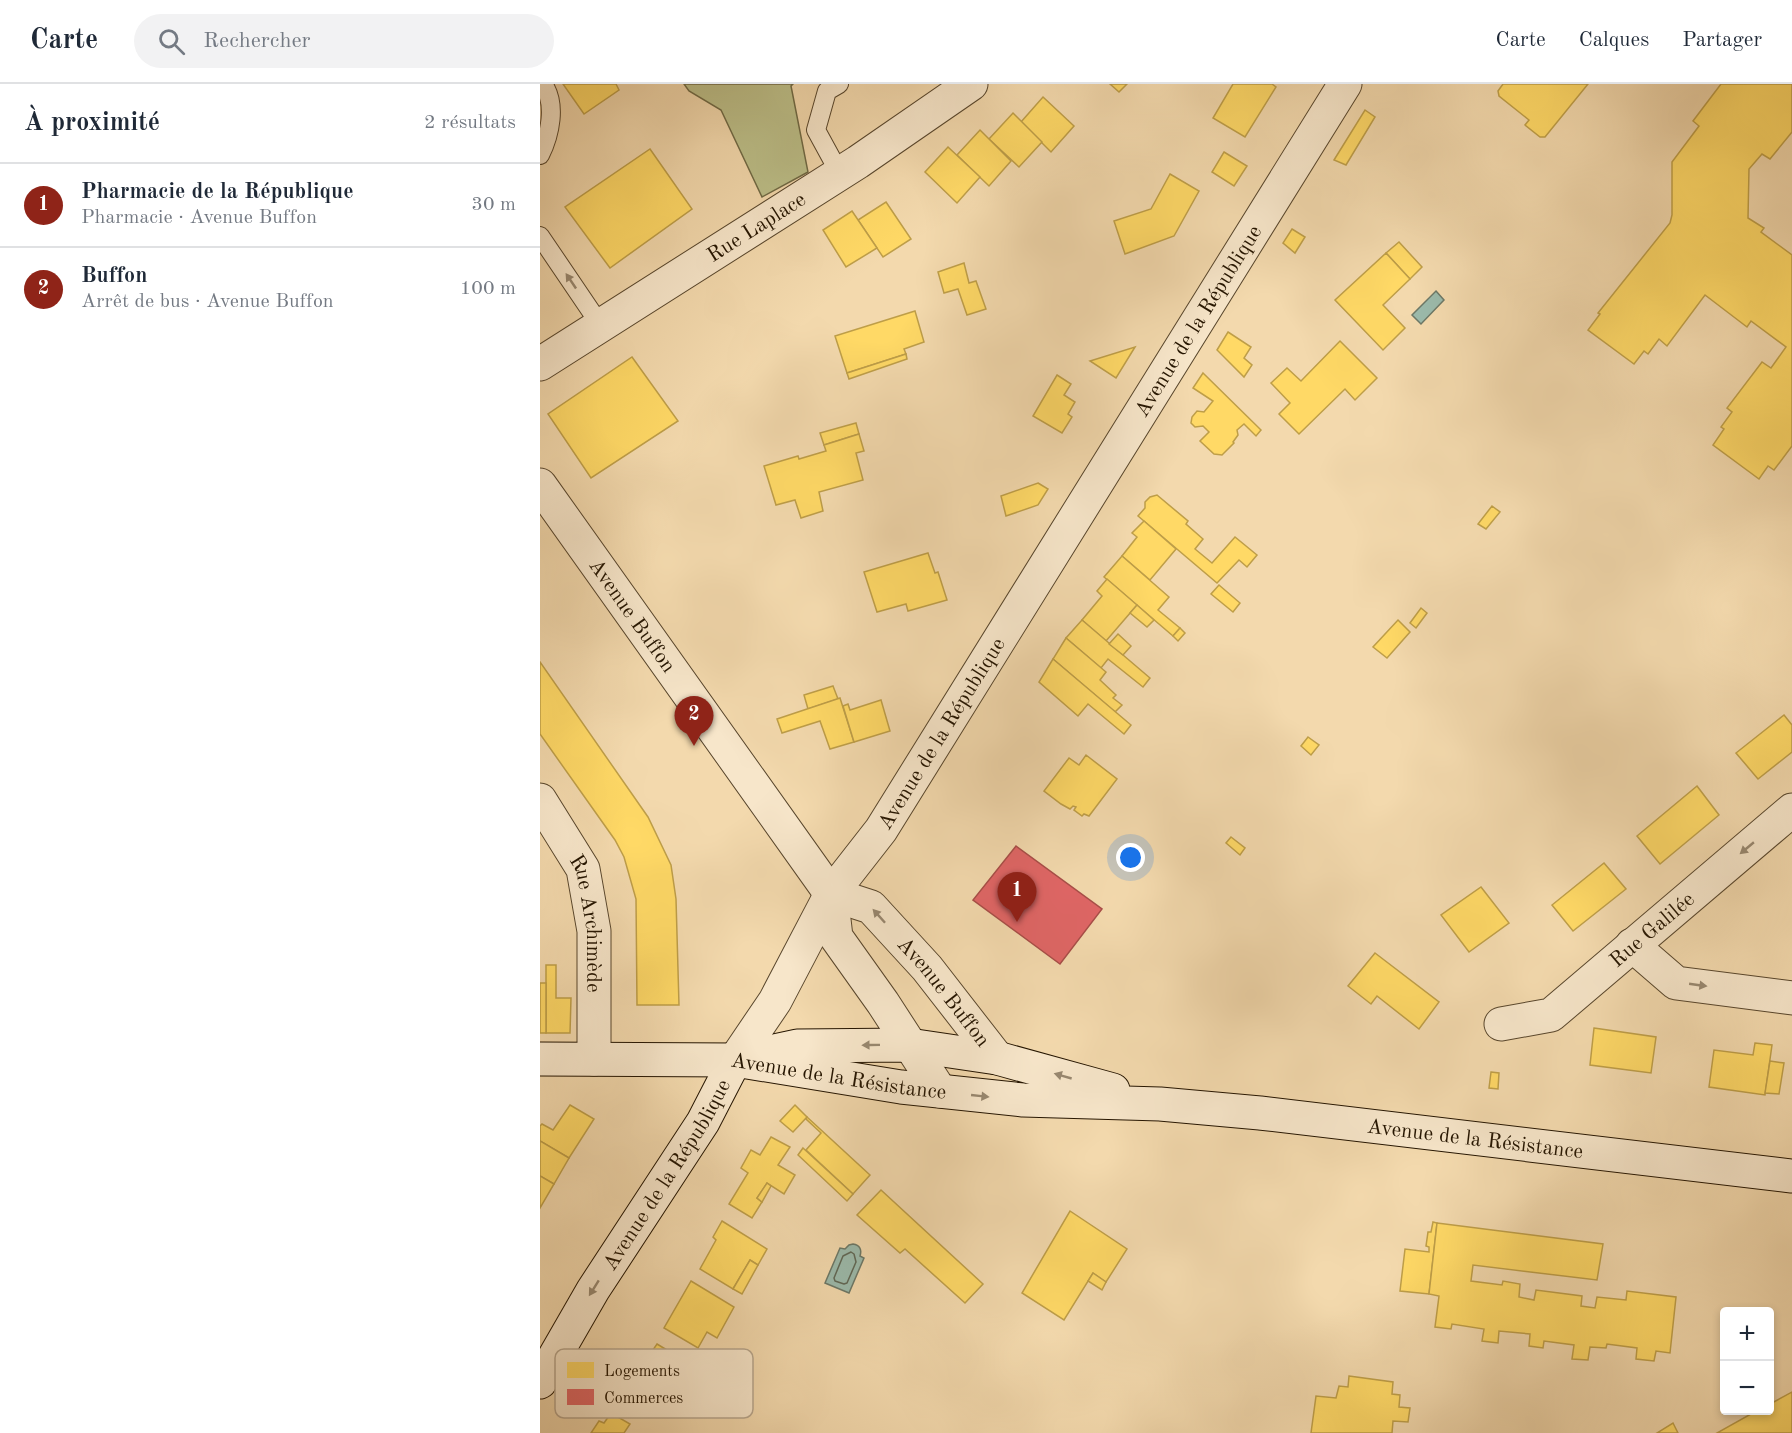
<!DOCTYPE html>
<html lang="fr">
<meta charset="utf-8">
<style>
body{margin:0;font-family:"Old Standard TT",serif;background:#f2f2f3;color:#1f2937}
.controls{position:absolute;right:18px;bottom:18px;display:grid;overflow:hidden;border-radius:6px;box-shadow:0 3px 9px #0003}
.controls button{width:54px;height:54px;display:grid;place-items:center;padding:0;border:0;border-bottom:2px solid #e0e1e3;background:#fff;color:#1f2937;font:30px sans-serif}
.you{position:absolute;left:591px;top:774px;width:21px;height:21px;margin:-15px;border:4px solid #fff;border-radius:50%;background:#1a73e8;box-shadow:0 0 0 9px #1a73e833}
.badge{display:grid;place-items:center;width:39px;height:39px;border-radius:50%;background:#8f2418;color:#fff;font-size:20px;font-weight:700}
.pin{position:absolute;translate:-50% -50px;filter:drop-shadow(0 2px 3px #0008)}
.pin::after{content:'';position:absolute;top:32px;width:21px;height:18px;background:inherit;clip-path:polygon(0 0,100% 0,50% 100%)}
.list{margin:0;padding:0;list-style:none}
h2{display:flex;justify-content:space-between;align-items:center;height:78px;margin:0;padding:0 24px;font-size:26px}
h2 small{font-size:20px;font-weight:400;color:#747a83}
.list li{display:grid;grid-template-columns:39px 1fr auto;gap:18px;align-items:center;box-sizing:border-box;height:84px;padding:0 24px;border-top:2px solid #e0e1e3}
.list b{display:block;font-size:22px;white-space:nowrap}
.list p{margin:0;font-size:20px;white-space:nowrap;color:#747a83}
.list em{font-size:20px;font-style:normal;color:#747a83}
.icon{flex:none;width:33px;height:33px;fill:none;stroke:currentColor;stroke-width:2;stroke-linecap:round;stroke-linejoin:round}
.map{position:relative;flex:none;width:1252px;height:1349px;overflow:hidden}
header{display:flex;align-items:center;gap:36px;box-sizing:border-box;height:84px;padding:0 30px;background:#fff;border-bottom:2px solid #e0e1e3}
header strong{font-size:28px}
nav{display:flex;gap:33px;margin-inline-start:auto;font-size:21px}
.search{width:420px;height:54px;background:#f2f2f3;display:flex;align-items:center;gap:15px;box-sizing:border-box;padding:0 21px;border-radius:33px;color:#747a83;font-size:22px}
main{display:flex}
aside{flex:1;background:#fff}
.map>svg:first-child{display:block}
.green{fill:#bcbf89;stroke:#706a45;stroke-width:1.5}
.water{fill:#9bbaab;stroke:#6c7867;stroke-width:1.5}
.homes{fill:#ffd966;stroke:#be9e48;stroke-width:1.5}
.shops{fill:#e06666;stroke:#a84e48;stroke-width:1.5}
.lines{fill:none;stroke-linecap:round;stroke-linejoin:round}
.shore{stroke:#606856;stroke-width:1.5}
.lane-casing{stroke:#58462c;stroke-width:20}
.street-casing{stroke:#58462c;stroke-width:35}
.secondary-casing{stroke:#251501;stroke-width:35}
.lane{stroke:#f7e6ca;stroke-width:18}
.street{stroke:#f7e6ca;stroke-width:33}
.secondary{stroke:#f7e6ca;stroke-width:33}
.oneway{fill:#988870}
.labels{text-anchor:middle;stroke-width:6;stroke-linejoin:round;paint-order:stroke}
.street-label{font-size:21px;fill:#251501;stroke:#f7e6ca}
.key{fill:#f7e6ca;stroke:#b8a78e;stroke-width:1.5}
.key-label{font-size:16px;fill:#251501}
</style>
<header>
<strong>Carte</strong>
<div class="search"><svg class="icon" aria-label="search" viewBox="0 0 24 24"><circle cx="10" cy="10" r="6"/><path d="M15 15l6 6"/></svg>Rechercher</div>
<nav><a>Carte</a><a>Calques</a><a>Partager</a></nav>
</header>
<main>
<aside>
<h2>À proximité<small>2 résultats</small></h2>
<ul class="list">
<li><span class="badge">1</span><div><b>Pharmacie de la République</b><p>Pharmacie · Avenue Buffon</p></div><em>30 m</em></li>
<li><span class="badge">2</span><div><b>Buffon</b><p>Arrêt de bus · Avenue Buffon</p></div><em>100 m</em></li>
</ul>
</aside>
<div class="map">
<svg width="1252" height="1349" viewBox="0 0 1252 1349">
<rect width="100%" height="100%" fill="#f3d9ad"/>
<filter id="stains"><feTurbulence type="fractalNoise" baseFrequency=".00333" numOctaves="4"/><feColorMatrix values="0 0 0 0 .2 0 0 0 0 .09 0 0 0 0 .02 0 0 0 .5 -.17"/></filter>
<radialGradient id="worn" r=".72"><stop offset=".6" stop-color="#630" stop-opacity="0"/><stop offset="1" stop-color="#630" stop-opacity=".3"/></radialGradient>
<polygon class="green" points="144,0 253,0 251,2 268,88 222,113 181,26 149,7"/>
<g class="water">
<polygon points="896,207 904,216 881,240 872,231"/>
<path d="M313 1160C320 1161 322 1166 320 1172L324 1174 309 1209 285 1199 300 1164 305 1165 309 1161Z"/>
</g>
<g class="homes">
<polygon points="23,0 76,0 79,6 44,30"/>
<polygon points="570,0 587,0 579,8"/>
<polygon points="693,0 732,0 736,3 705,53 673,34"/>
<polygon points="963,0 1048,0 1005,53 1000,53 985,41 989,36 959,12 958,7"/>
<polygon points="1181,0 1252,0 1252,48 1230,75 1222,70 1209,85 1208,134 1224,144 1221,148 1252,171 1252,362 1234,386 1228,382 1219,395 1173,361 1184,345 1181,343 1192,328 1187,324 1222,278 1231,284 1246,263 1211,237 1207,243 1165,211 1127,262 1119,255 1108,270 1104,267 1094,280 1048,246 1060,230 1058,229 1130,139 1132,131 1132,78 1159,42 1153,37"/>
<polygon points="503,13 534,42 511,68 481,38"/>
<polygon points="825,26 835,33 806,81 794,76"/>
<polygon points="473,29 502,58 479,83 449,55"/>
<polygon points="440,46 471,77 449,102 417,71"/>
<polygon points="408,63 440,93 417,119 385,88"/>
<polygon points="110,65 152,125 70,184 25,123"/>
<polygon points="684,68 707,82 694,102 672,88"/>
<polygon points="630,90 659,107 634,152 585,170 574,137 611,125"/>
<polygon points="346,118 371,155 343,173 318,136"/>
<polygon points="312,127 337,164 306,183 283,146"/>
<polygon points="752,145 765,153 755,169 743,159"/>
<polygon points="859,158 882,183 870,195 846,169"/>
<polygon points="846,169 870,195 843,221 865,244 843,266 795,216"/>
<polygon points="424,179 429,199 436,197 446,225 427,231 418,205 404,209 398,188"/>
<polygon points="375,227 384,258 364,265 366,270 307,289 295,252"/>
<polygon points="688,248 711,263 704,274 712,281 704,293 677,266"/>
<polygon points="800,257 837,294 815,316 805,305 759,350 739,330 750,319 731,299 747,284 761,297"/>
<polygon points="595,263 576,294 550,277"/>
<polygon points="366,270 367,275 309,295 307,289"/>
<polygon points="92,273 138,337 51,394 8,330"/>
<polygon points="663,289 721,346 716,352 704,340 697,346 698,351 693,358 694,359 682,371 674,370 660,357 669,348 663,342 655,343 651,339 652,333 657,327 664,328 673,317 653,304"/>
<polygon points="517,291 531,300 524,311 535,318 528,330 532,333 522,349 493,332"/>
<polygon points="316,339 319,350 284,361 280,349"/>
<polygon points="319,350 324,367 316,369 323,396 279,408 283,427 261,434 255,416 236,421 224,382 258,372 259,375 286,367 284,361"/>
<polygon points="498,399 508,405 498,421 466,432 461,412"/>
<polygon points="617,411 648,437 646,440 663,455 655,465 672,479 695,453 717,471 707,483 699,476 677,499 598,432 605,424 605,418 610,413"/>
<polygon points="952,422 960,428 946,445 938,440"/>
<polygon points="604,437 636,465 610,496 582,472 597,453 592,449"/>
<polygon points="388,469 395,489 398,488 407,516 368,527 366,520 337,528 324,488"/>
<polygon points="582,472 629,513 618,526 640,544 633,552 564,493"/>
<polygon points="567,495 597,521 566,557 542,536 562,512 557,507"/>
<polygon points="679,501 700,519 693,528 671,510"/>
<polygon points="597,521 614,536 607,543 590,529"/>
<polygon points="881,524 887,529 876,544 870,539"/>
<polygon points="542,536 610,594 603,603 568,575 561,584 526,554"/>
<polygon points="858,536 870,548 847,574 833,563"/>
<polygon points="640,544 645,549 638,557 633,552"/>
<polygon points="578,550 591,562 583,571 569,560"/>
<polygon points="526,554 566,588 560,596 576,611 573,614 582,621 575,628 513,575"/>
<polygon points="513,575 591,641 584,650 548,620 538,632 499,598"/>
<polygon points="0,578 108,733 131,781 136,815 139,921 97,921 96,815 84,773 75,756 0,650"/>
<polygon points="293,602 298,615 268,625 264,611"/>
<polygon points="300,614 314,658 290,665 280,637 242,649 237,635"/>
<polygon points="341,616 350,647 314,658 303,622 308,620 310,626"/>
<polygon points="1244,631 1252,641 1252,668 1218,695 1196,669"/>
<polygon points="768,653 779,661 771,671 761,662"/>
<polygon points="546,671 577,695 549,732 544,730 542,732 534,726 536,723 533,722 530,725 521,720 504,707 529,674 539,681"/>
<polygon points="1157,702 1179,731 1120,780 1097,752"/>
<polygon points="691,753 705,764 700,771 686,759"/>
<polygon points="1064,779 1086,805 1033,847 1012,821"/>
<polygon points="941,803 969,839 929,868 901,831"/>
<polygon points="835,869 899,918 879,945 837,912 831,920 808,902"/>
<polygon points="6,881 16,881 16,914 31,914 30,949 6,949"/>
<rect x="0" y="899" width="6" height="50"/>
<polygon points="1054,944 1116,953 1111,989 1050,981"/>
<polygon points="1215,959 1232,961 1225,1011 1169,1003 1174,966 1213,971"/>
<polygon points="1230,977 1244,979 1239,1010 1225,1009"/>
<polygon points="951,988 959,989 958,1005 949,1004"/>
<polygon points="30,1021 54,1035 29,1074 0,1057 0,1042 2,1040 13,1046"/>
<polygon points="255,1021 267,1033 253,1048 240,1037"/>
<polygon points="267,1033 330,1091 313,1110 266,1066 281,1049 266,1035"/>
<polygon points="231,1053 250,1063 238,1081 255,1091 244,1110 227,1099 217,1114 222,1118 212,1134 189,1120 208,1089 201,1084 211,1066 220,1071"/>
<polygon points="0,1057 29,1074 14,1100 0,1092"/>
<polygon points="263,1064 313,1110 307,1117 258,1071"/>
<polygon points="0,1092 14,1100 0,1124"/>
<polygon points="227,1099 231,1102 222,1118 217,1114"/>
<polygon points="341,1106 443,1200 425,1219 365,1165 360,1169 317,1131"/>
<polygon points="530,1127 587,1165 566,1198 553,1189 524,1236 482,1209"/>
<polygon points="182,1137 227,1165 218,1181 210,1176 193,1205 160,1185 176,1156 173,1153"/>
<polygon points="893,1138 897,1139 889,1210 860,1207 865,1165 889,1168 889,1163 886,1162 888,1148 891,1148"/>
<polygon points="897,1139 1063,1160 1057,1196 933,1181 931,1197 962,1201 963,1197 980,1200 979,1213 994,1216 996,1206 1042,1212 1041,1222 1055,1224 1057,1213 1086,1216 1087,1207 1136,1213 1130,1269 1116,1267 1114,1277 1096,1275 1097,1264 1067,1260 1066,1264 1050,1263 1048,1276 1032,1275 1034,1261 1004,1257 1003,1264 989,1262 990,1250 959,1247 958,1259 942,1257 944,1245 912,1240 911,1245 895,1243 899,1212 889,1210"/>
<polygon points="210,1176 218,1181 202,1210 193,1205"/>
<polygon points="553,1189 566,1198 562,1206 548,1197"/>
<polygon points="151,1197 194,1223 177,1254 167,1248 158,1264 124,1244"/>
<polygon points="117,1260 155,1283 126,1325 113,1317 103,1333 75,1316 90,1294 98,1299 110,1279 106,1276"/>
<polygon points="809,1292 853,1298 852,1310 860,1311 859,1323 870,1324 868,1338 853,1337 852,1349 771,1349 776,1312 796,1314 799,1302 808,1303"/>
<polygon points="1252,1308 1252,1349 1177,1349 1218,1326 1230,1326 1230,1320"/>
<polygon points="71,1329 90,1340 84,1349 51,1349 59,1337 64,1339"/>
<polygon points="1133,1339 1138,1349 1117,1349"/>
</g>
<polygon class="shops" points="476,762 562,825 520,880 433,816"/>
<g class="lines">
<polygon class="shore" points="311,1168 314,1170 316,1178 307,1199 304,1200 295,1197 294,1194 303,1172"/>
<defs>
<g id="lane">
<polyline points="299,0 287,7 276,46 300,90"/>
<path d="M0 71C10 51 17 20 3 0"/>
<polyline points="0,152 61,242"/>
</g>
<g id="street">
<path id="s1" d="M0 280 318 78 431 0"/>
<path id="s2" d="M0 401 291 810 296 853 343 919 400 1007"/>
<path id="s3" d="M0 716 43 785 54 847V975"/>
<path id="s4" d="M291 810 331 823 387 884 457 974"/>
<polyline points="1092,861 1136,899 1252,914"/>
<path id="s5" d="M961 940 1011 931 1252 726"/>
<path id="s6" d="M195 976 235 917 291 810 341 746 805 0"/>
</g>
<g id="secondary">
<polyline points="211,972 257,962 369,961 457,974 573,1006"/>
<path id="s7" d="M0 975 195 976 361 1003 483 1016 620 1020 720 1029 1252 1092"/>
<path id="s8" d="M0 1298 53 1206 163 1038 195 976"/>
</g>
</defs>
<use href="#lane" class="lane-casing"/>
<use href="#street" class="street-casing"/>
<use href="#secondary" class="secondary-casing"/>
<use href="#lane" class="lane"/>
<use href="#street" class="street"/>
<use href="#secondary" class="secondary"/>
</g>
<defs><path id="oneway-solid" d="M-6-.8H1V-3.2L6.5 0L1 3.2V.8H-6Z" transform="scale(1.5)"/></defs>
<g class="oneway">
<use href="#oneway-solid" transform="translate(31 197) rotate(-124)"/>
<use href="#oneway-solid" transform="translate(1207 764) rotate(140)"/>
<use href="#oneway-solid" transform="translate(339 832) rotate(-132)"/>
<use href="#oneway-solid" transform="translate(1158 901) rotate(8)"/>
<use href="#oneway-solid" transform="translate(331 961) rotate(179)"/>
<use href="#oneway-solid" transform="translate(523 992) rotate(-164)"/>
<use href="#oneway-solid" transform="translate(440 1012) rotate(6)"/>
<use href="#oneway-solid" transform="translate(54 1204) rotate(122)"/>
</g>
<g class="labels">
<g class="street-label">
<text dy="7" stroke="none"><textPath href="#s1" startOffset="256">Rue Laplace</textPath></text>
<text dy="7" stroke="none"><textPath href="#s6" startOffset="873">Avenue de la République</textPath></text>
<text dy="7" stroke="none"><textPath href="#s2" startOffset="160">Avenue Buffon</textPath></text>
<text dy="7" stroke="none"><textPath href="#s6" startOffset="387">Avenue de la République</textPath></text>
<text dy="7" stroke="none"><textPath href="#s3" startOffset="136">Rue Archimède</textPath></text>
<text dy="7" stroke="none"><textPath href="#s5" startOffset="183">Rue Galilée</textPath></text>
<text dy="7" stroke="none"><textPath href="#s4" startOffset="154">Avenue Buffon</textPath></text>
<text dy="7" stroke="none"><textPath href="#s7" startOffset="300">Avenue de la Résistance</textPath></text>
<text dy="7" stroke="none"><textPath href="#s7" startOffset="940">Avenue de la Résistance</textPath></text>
<text dy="7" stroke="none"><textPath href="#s8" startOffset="243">Avenue de la République</textPath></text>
</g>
</g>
<rect x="15" y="1265" width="198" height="69" rx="9" class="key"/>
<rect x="27" y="1278" width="27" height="16" fill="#ffd966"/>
<rect x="27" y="1305" width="27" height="16" fill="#e06666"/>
<g class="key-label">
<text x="64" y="1292">Logements</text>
<text x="64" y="1319">Commerces</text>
</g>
<rect width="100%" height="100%" filter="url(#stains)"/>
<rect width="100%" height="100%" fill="url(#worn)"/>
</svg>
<div class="controls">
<button>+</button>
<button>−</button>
</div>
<div class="you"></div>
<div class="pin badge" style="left:477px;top:838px">1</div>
<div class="pin badge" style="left:154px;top:662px">2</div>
</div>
</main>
